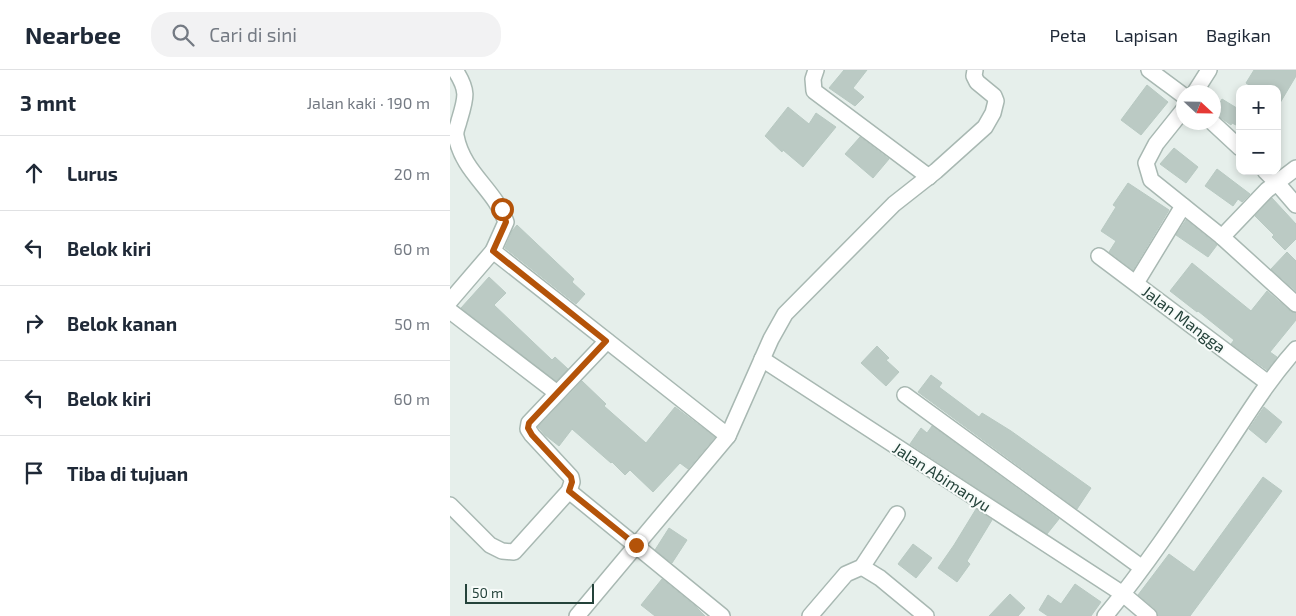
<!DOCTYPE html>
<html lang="id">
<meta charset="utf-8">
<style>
body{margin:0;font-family:"Exo 2",sans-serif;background:#f2f2f3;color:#1f2937}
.controls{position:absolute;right:15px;top:15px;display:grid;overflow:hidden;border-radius:10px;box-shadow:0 2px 8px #0003}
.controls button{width:45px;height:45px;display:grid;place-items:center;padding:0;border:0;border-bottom:1px solid #e0e1e3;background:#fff;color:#1f2937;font:25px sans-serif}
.compass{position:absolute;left:726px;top:15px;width:45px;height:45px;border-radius:50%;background:#fff;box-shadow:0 2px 8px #0003;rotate:112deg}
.scale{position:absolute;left:15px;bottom:12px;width:129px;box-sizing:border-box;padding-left:5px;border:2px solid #24423a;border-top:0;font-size:14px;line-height:18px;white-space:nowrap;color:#24423a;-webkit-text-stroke:4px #f7fbf9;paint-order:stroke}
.stop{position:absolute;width:15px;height:15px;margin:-11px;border:4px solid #b45309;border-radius:50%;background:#fff}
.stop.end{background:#b45309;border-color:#fff;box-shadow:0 1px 5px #0008}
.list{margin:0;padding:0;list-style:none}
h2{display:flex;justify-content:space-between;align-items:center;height:65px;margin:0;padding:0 20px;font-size:21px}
h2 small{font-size:16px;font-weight:400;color:#747a83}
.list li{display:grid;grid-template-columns:32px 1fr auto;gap:15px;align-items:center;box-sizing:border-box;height:75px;padding:0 20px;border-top:1px solid #e0e1e3}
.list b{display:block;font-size:19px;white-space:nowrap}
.list em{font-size:16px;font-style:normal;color:#747a83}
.icon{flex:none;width:28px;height:28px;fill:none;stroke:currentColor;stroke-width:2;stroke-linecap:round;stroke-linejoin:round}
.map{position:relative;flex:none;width:846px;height:546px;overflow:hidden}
header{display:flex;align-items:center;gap:30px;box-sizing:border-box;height:70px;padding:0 25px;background:#fff;border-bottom:1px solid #e0e1e3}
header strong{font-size:24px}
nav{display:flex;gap:28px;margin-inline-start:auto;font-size:18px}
.search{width:350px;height:45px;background:#f2f2f3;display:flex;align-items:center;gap:12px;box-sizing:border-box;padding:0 18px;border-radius:20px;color:#747a83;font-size:19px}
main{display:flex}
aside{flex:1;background:#fff}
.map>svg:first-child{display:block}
.building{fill:#bbcac4;stroke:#b8c9c2}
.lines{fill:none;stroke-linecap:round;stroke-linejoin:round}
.street-casing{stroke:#a8b8b2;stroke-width:18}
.street{stroke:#fff;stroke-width:15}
.route{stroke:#b45309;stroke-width:6}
.labels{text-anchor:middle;stroke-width:4;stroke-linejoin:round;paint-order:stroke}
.street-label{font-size:16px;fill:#24423a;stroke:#f7fbf9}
</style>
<header>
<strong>Nearbee</strong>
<div class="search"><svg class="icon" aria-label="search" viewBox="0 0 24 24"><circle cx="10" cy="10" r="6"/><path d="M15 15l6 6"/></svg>Cari di sini</div>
<nav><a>Peta</a><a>Lapisan</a><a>Bagikan</a></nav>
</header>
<main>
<aside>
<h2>3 mnt<small>Jalan kaki · 190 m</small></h2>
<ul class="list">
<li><svg class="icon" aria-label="ahead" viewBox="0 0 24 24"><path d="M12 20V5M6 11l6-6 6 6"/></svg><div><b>Lurus</b></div><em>20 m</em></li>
<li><svg class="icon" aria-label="left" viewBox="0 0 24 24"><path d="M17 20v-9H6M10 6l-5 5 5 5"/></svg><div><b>Belok kiri</b></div><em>60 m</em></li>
<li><svg class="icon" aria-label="right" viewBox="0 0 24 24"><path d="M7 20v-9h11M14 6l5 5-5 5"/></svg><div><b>Belok kanan</b></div><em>50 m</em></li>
<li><svg class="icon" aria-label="left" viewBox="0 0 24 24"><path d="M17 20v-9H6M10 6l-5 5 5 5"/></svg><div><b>Belok kiri</b></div><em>60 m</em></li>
<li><svg class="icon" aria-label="arrive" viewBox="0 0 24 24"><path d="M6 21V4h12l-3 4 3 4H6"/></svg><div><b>Tiba di tujuan</b></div></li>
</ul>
</aside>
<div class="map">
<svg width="846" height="546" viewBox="0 0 846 546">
<rect width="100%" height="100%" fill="#e6efeb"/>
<g class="building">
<polygon points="394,0 417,0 403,18 414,27 405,36 379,18"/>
<polygon points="804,0 846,0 846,6 827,38 827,19 805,19 796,13"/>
<polygon points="697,15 718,32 691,65 671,50"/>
<polygon points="772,29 790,40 790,57 782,53 781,55 764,43"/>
<polygon points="338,37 359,54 366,43 386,57 353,97 333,80 332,82 315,66"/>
<polygon points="410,67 439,89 423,108 395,84"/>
<polygon points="724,78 748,97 736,113 710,94"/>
<polygon points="767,99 800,124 792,132 788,129 783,136 755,116"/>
<polygon points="678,113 719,140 683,200 659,182 666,171 651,161 666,137 663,135"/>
<polygon points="822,128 846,154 846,169 835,180 822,167 824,165 805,146"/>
<polygon points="736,150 767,175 758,187 726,165"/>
<polygon points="67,155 124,209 122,212 135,224 126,234 55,178 62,161"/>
<polygon points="837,182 846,191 846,221 821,199"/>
<polygon points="742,193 801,241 817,221 840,241 846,243 846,250 820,282 827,287 817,300 781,274 784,270 748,241 747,242 720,221"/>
<polygon points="39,207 56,223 44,235 102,290 105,287 118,299 106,311 11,238"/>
<polygon points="427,276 439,288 436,290 449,302 436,316 411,293"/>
<polygon points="481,305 492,313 489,317 529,347 532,343 561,361 641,418 627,439 468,322"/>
<polygon points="132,311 156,334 154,336 196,373 225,337 265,367 238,399 230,393 203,422 180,400 175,405 162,392 161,393 122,359 109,376 95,365 88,357"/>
<polygon points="814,337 832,352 816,373 799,359"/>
<polygon points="482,356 609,449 597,464 460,374 471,358 477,363"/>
<polygon points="813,407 832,421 740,546 708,546 705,539 688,525 719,484 744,502"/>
<polygon points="526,439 542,450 517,491 520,494 507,512 488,498 504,475"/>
<polygon points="219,458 237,470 222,493 205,480"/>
<polygon points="463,474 482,488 466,508 448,494"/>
<polygon points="212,509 245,536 255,546 205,546 191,535"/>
<polygon points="625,514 651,532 641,546 598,546 589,540 598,525 611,534"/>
<polygon points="560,524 575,538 568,546 539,546"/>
</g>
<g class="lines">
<defs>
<g id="street">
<polyline points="366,0 363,9 364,21 479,107"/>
<polyline points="699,0 734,26"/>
<polyline points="745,22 759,0"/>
<polyline points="734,39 706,74 696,93 701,110 772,167 846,234"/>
<polyline points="762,52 790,78"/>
<polyline points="815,101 827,113 846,135"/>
<polyline points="772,167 817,120 846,98"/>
<polyline points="43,181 278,366 127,546"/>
<polyline points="649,186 818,313"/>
<polyline points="686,213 733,136"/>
<path d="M0 231 43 181 56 152C45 119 13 103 6 66 5 61 8 56 9 51 16 28 19 21 5 0"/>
<polyline points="0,241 107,323"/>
<polyline points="312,289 673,524 699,546"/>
<polyline points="455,325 691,497"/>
<polyline points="278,366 321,269 335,244 444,134 486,101 535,57 543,43 546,31 544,26 527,12 524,6 525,0"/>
<polyline points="119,421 272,546"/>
<polyline points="0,435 40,475 52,481 64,482 119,421 122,412 121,407 82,365 78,359 79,353 157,271"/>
<polyline points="412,497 430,508 476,546"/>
<polyline points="360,546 396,504 412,497 447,444"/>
<path d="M655 546C699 493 738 433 777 375 799 342 819 309 846 279"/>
</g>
</defs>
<use href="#street" class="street-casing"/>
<use href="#street" class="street"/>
</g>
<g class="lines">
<polyline class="route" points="52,139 56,152 43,181 156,271 79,353 78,358 82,365 121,407 122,412 119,421 186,475"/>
</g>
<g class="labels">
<g class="street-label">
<text transform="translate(734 249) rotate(37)" y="6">Jalan Mangga</text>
<text transform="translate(492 407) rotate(33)" y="6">Jalan Abimanyu</text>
</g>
</g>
</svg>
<div class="controls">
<button>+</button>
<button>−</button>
</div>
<svg class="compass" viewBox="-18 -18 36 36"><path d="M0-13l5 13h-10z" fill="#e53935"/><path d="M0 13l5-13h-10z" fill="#747a83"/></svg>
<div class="scale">50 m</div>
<div class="stop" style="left:52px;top:139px"></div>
<div class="stop end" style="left:186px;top:475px"></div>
</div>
</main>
